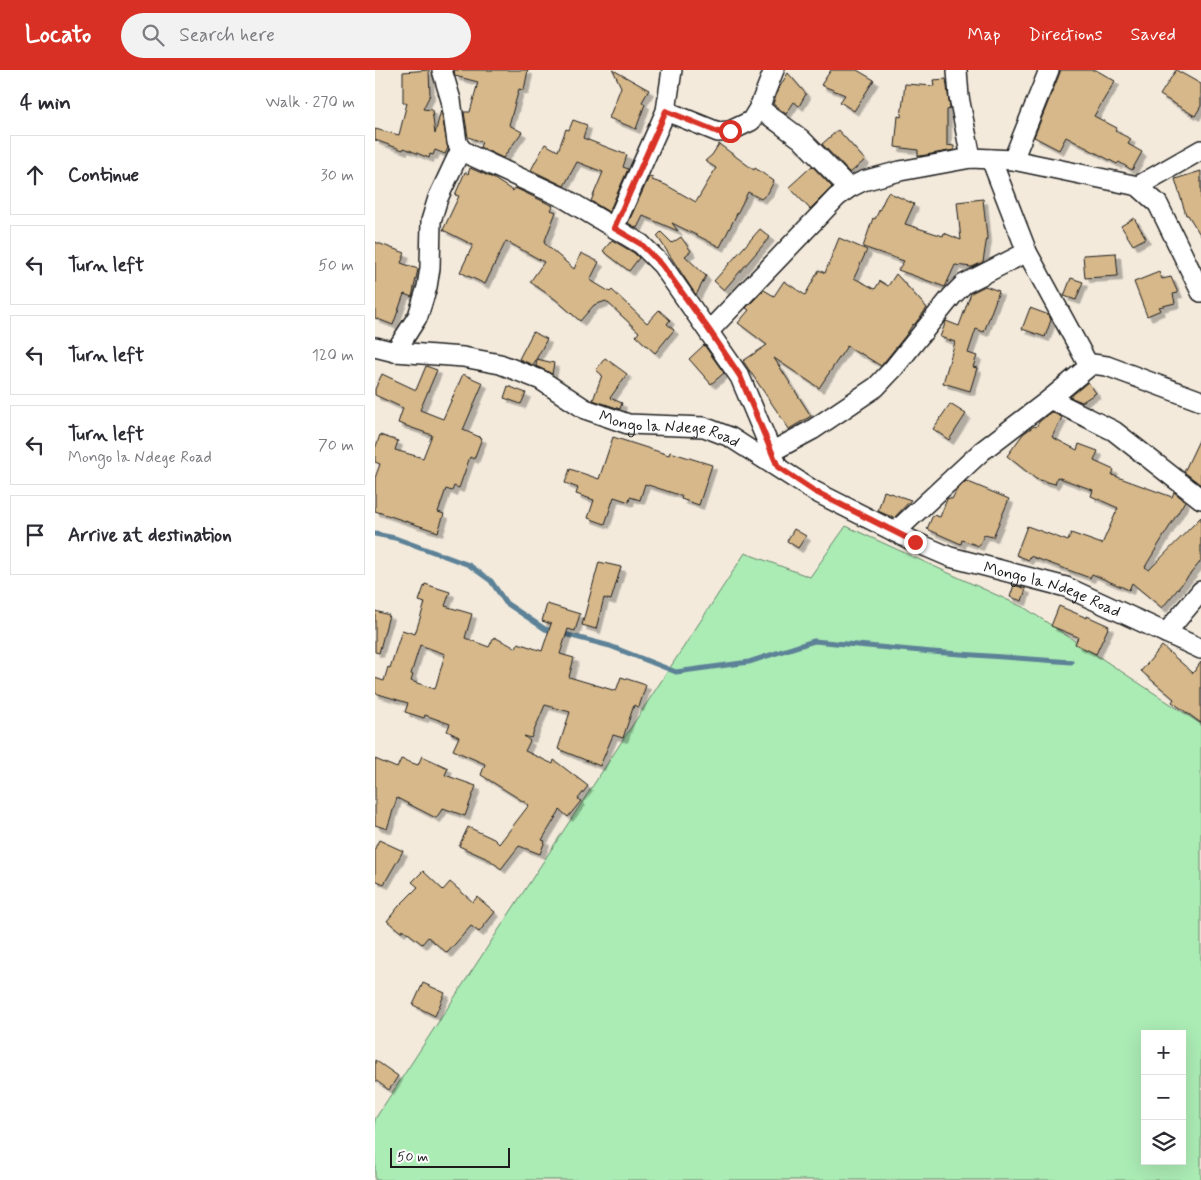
<!DOCTYPE html>
<meta charset="utf-8">
<style>
body{margin:0;font-family:Mynerve,sans-serif;background:#f2f2f3;color:#2b2b33}
.controls{position:absolute;right:15px;bottom:15px;display:grid;overflow:hidden;border-radius:0px;box-shadow:0 5px 20px #0002}
.controls button{width:45px;height:45px;display:grid;place-items:center;padding:0;border:0;border-bottom:1px solid #e1e1e2;background:#fff;color:#2b2b33;font:25px sans-serif}
.scale{position:absolute;left:15px;bottom:12px;width:120px;box-sizing:border-box;padding-left:5px;border:2px solid #1c1c1c;border-top:0;font-size:14px;line-height:18px;white-space:nowrap;color:#1c1c1c;-webkit-text-stroke:4px #fff;paint-order:stroke}
.stop{position:absolute;width:15px;height:15px;margin:-11px;border:4px solid #d93025;border-radius:50%;background:#fff}
.stop.end{background:#d93025;border-color:#fff;box-shadow:0 1px 5px #0008}
.list{margin:0;padding:0;list-style:none}
h2{display:flex;justify-content:space-between;align-items:center;height:65px;margin:0;padding:0 20px;font-size:21px}
h2 small{font-size:16px;font-weight:400;color:#7c7c81}
.list li{display:grid;grid-template-columns:32px 1fr auto;gap:15px;align-items:center;box-sizing:border-box;height:80px;margin:0 10px 10px;padding:0 10px;border:1px solid #e1e1e2;border-radius:0px}
.list b{display:block;font-size:19px;white-space:nowrap}
.list p{margin:0;font-size:16px;white-space:nowrap;color:#7c7c81}
.list em{font-size:16px;font-style:normal;color:#7c7c81}
.icon{flex:none;width:28px;height:28px;fill:none;stroke:currentColor;stroke-width:2;stroke-linecap:round;stroke-linejoin:round}
.map{position:relative;flex:none;width:826px;height:1110px;overflow:hidden}
header{display:flex;align-items:center;gap:30px;box-sizing:border-box;height:70px;padding:0 25px;background:#d93025;color:#fff}
header strong{font-size:24px}
nav{display:flex;gap:28px;margin-inline-start:auto;font-size:18px}
.search{width:350px;height:45px;background:#f2f2f3;display:flex;align-items:center;gap:12px;box-sizing:border-box;padding:0 18px;border-radius:28px;color:#7c7c81;font-size:19px}
main{display:flex}
aside{flex:1;background:#fff}
.map>svg:first-child{display:block}
.green{fill:#abebb4;stroke:#648468;fill-rule:evenodd}
.lines{fill:none;stroke-linecap:round;stroke-linejoin:round}
.stream{stroke:#5d8297;stroke-width:5}
.building{fill:#d6b88a;stroke:#1c1c1c;fill-rule:evenodd;filter:url(#shadow)}
.minor-casing{stroke:#1c1c1c;stroke-width:22}
.minor{stroke:#fff;stroke-width:19}
.route{stroke:#d93025;stroke-width:6}
.labels{text-anchor:middle;stroke-width:4;stroke-linejoin:round;paint-order:stroke}
.street-label{font-size:16px;fill:#1c1c1c;stroke:#fff}
</style>
<header>
<strong>Locato</strong>
<div class="search"><svg class="icon" aria-label="search" viewBox="0 0 24 24"><circle cx="10" cy="10" r="6"/><path d="M15 15l6 6"/></svg>Search here</div>
<nav><a>Map</a><a>Directions</a><a>Saved</a></nav>
</header>
<main>
<aside>
<h2>4 min<small>Walk · 270 m</small></h2>
<ul class="list">
<li><svg class="icon" aria-label="ahead" viewBox="0 0 24 24"><path d="M12 20V5M6 11l6-6 6 6"/></svg><div><b>Continue</b></div><em>30 m</em></li>
<li><svg class="icon" aria-label="left" viewBox="0 0 24 24"><path d="M17 20v-9H6M10 6l-5 5 5 5"/></svg><div><b>Turn left</b></div><em>50 m</em></li>
<li><svg class="icon" aria-label="left" viewBox="0 0 24 24"><path d="M17 20v-9H6M10 6l-5 5 5 5"/></svg><div><b>Turn left</b></div><em>120 m</em></li>
<li><svg class="icon" aria-label="left" viewBox="0 0 24 24"><path d="M17 20v-9H6M10 6l-5 5 5 5"/></svg><div><b>Turn left</b><p>Mongo la Ndege Road</p></div><em>70 m</em></li>
<li><svg class="icon" aria-label="arrive" viewBox="0 0 24 24"><path d="M6 21V4h12l-3 4 3 4H6"/></svg><div><b>Arrive at destination</b></div></li>
</ul>
</aside>
<div class="map">
<svg width="826" height="1110" viewBox="0 0 826 1110">
<defs>
<filter id="shadow"><feDropShadow dx="4.5" dy="4.5" stdDeviation="0" flood-color="#0004"/></filter>
</defs>
<rect width="100%" height="100%" fill="#f3eadc"/>
<filter id="ink" filterUnits="userSpaceOnUse"><feTurbulence type="fractalNoise" baseFrequency=".02" numOctaves="2"/><feDisplacementMap in="SourceGraphic" scale="10" xChannelSelector="R" yChannelSelector="G"/><feConvolveMatrix kernelMatrix="1 2 1 2 8 2 1 2 1" color-interpolation-filters="sRGB"/></filter>
<g filter="url(#ink)">
<path class="green" d="M471 456 650 538 826 654V1110H0V1049L370 483 435 507ZM770 964H807V1091H770Z"/>
<g class="lines">
<polyline class="stream" points="0,464 20,468 94,495 116,511 131,533 170,559 235,576 301,602 374,592 439,571 557,582 696,592"/>
</g>
<g class="building">
<polygon points="54,0 55,25 48,39 57,40 60,64 66,40 73,78 70,84 60,80 58,85 55,84 54,88 29,78 28,80 0,70 0,59 24,65 32,33 28,33 28,2"/>
<polygon points="79,0 153,0 149,20 144,19 134,55 147,62 128,88 105,77 107,72 93,67 89,42 95,42 103,12 80,6"/>
<polygon points="238,0 274,20 267,32 270,34 261,59 234,48 246,17"/>
<polygon points="456,0 482,0 499,10 479,41 465,32 470,25 446,15"/>
<polygon points="686,0 721,0 740,11 719,46 742,58 740,61 756,69 753,74 767,82 757,100 744,92 742,94 691,67 684,80 659,67"/>
<polygon points="801,0 826,14 826,36 820,46 785,25"/>
<polygon points="413,3 431,24 424,36 419,32 411,44 398,34 404,18"/>
<polygon points="571,9 575,39 572,40 572,75 579,76 579,80 545,86 543,86 543,80 520,77 523,46 526,47 530,14 559,16 558,10"/>
<polygon points="198,50 212,55 208,68 252,85 248,97 253,99 234,142 216,131 228,102 202,92 189,116 156,100 170,74 183,81 191,59 194,60"/>
<polygon points="463,60 490,90 475,103 447,74"/>
<polygon points="344,74 379,100 380,98 399,111 393,123 386,129 373,122 345,177 297,153 303,161 268,146 262,158 253,153 274,107 278,108 277,110 291,115 321,132 341,98 330,91 337,85"/>
<polygon points="437,96 457,117 435,139 414,117"/>
<polygon points="95,98 118,108 138,121 140,118 178,136 176,140 181,142 169,173 199,199 206,183 224,192 215,210 235,222 237,220 272,253 284,240 295,250 292,254 299,260 280,283 261,266 264,262 231,231 219,235 205,251 180,229 155,212 169,192 131,171 110,214 85,202 98,175 68,160 84,126 80,125 90,102 93,104"/>
<polygon points="826,101 826,166 813,145 811,145 800,109"/>
<polygon points="513,122 539,134 530,154 568,166 569,163 586,170 582,132 608,129 612,167 608,192 597,197 580,195 570,217 523,200 529,191 488,177 498,148 500,149"/>
<polygon points="759,148 771,168 758,175 746,156"/>
<polygon points="385,159 395,167 349,220 339,211"/>
<polygon points="286,162 297,173 306,167 316,181 310,186 331,206 321,225 282,166"/>
<polygon points="464,168 492,180 479,208 500,219 505,211 513,216 521,204 552,238 539,255 538,254 531,265 506,296 485,283 484,284 472,276 444,318 399,288 436,346 414,359 368,291 392,275 363,253 374,240 371,238 389,220 399,226 409,211 430,225 444,200 450,203"/>
<polygon points="237,170 259,183 264,188 254,201 228,181"/>
<polygon points="0,172 30,183 26,193 43,199 37,227 29,224 18,255 0,248"/>
<polygon points="741,183 743,206 710,208 708,185"/>
<polygon points="784,202 787,209 796,207 803,223 798,224 800,233 784,237 786,240 772,246 759,212"/>
<polygon points="696,208 708,212 701,230 689,226"/>
<polygon points="610,216 624,221 609,262 601,259 593,283 602,286 598,297 602,298 595,321 568,313 580,272 565,267 571,251 584,256 596,223"/>
<polygon points="655,238 674,245 676,250 670,267 647,259"/>
<polygon points="158,262 172,269 158,295 144,289"/>
<polygon points="329,275 349,303 336,314 314,289"/>
<polygon points="230,288 252,304 235,328 247,333 245,339 218,330 227,305 221,300"/>
<polygon points="162,289 179,293 177,304 161,296"/>
<polygon points="51,296 62,300 45,340 68,349 88,304 108,313 88,360 107,368 99,389 95,387 84,418 79,416 77,421 71,419 63,442 69,444 63,462 0,441 0,408 5,394 0,392 0,379 5,365 23,371 20,380 48,388 57,365 23,353 28,338 0,325 0,319 7,304 41,320"/>
<polygon points="713,312 721,323 707,332 695,327"/>
<polygon points="133,316 151,323 146,334 129,328"/>
<polygon points="575,334 591,344 574,370 558,359"/>
<polygon points="676,342 687,347 677,367 702,380 704,374 723,381 719,391 739,400 737,405 797,427 799,422 810,431 770,497 774,500 826,447 826,491 787,538 757,513 754,520 717,504 715,508 655,486 654,490 641,485 652,456 693,471 696,463 727,474 743,438 716,426 718,420 682,407 680,414 661,409 632,386 648,364 659,356 661,357 664,352"/>
<polygon points="826,366 826,415 809,402"/>
<polygon points="238,367 294,385 295,382 337,395 324,435 306,429 307,426 270,414 265,430 255,427 254,432 239,427 230,454 213,448 219,430 201,424 203,418 190,413 195,399 224,409"/>
<polygon points="591,411 634,429 618,467 609,465 604,476 587,470 586,474 552,459 558,445 565,447 572,429 573,428 577,429 581,421"/>
<polygon points="509,421 536,430 519,448 503,441"/>
<polygon points="419,459 431,466 423,478 412,471"/>
<polygon points="224,492 246,497 236,530 229,528 221,559 207,555"/>
<path d="M50 514 75 522 70 536 97 544 90 568 114 577 119 567 141 578 143 573 167 581 176 554 167 551 172 534 205 544 200 561 193 559 185 584 199 588 194 607 241 621 246 607 271 615 264 637 259 635 248 668 238 665 225 696 183 679 195 642 170 635 156 668 149 666 155 671 150 681 178 694 179 690 213 716 203 729 206 731 193 747 185 740 167 770 170 771 165 784 144 776 126 799 115 790 84 776 93 757 119 769 124 774 154 735 106 705 110 694 78 680 84 667 72 661 75 654 50 645 49 648 30 642 33 633 0 623V608L9 611 13 597 15 598 27 560 40 564 50 533 44 531ZM45 575 70 584 60 619 36 611 38 605 36 604Z"/>
<polygon points="639,515 651,519 647,531 635,527"/>
<polygon points="684,536 712,548 712,546 734,556 721,584 700,574 703,567 676,556"/>
<polygon points="0,541 14,545 4,583 0,582"/>
<polygon points="787,576 818,603 826,592 826,653 797,632 799,629 766,601"/>
<polygon points="47,686 73,698 70,705 101,716 90,746 68,738 61,748 22,728 12,759 0,755 0,689 22,698 26,689 43,695"/>
<polygon points="4,770 28,781 9,814 0,810 0,778"/>
<polygon points="48,801 68,820 75,812 98,832 102,827 120,842 104,862 96,856 72,883 53,867 47,874 28,859 26,862 12,851 24,836 43,817 37,812"/>
<polygon points="48,913 70,923 60,946 38,935"/>
<polygon points="0,990 23,1006 14,1020 0,1010"/>
</g>
<g class="lines">
<defs>
<g id="minor">
<polyline points="67,0 76,30 82,72 86,79 95,85 189,128 266,174 287,195 365,307 403,397"/>
<polyline points="582,0 584,27 596,88"/>
<polyline points="384,38 426,69 474,118"/>
<polyline points="291,41 343,62 355,61 376,51 384,38 399,0"/>
<polyline points="616,89 652,182 714,296"/>
<polyline points="638,90 674,0"/>
<polyline points="763,116 826,80"/>
<polyline points="239,158 291,41 297,0"/>
<polyline points="334,261 462,127 474,118 488,111 525,101 596,88 638,90 763,116 783,134 826,222"/>
<path id="s1" d="M0 277 20 282 88 287 125 294 166 310 210 339 253 354 329 357 355 367 439 421 540 472 575 487 691 517 826 579"/>
<polyline points="20,282 43,246 52,217 55,198 56,151 63,128 86,79"/>
<polyline points="675,329 739,361 826,429"/>
<polyline points="396,382 437,360 501,317 518,299 577,226 589,214 652,182"/>
<polyline points="520,462 607,381 675,329 717,294 732,296 826,331"/>
<polyline points="791,563 826,521"/>
</g>
</defs>
<use href="#minor" class="minor-casing"/>
<use href="#minor" class="minor"/>
</g>
</g>
<g class="lines" filter="url(#ink)">
<polyline class="route" points="355,61 343,62 291,41 239,158 266,174 287,195 334,260 365,306 403,397 439,421 540,472"/>
</g>
<g class="labels">
<g class="street-label">
<text dy="6" stroke="none"><textPath href="#s1" startOffset="311">Mongo la Ndege Road</textPath></text>
<text dy="6" stroke="none"><textPath href="#s1" startOffset="731">Mongo la Ndege Road</textPath></text>
</g>
</g>
</svg>
<div class="controls">
<button>+</button>
<button>−</button>
<button><svg class="icon" aria-label="layers" viewBox="0 0 24 24"><path d="M12 4l9 5-9 5-9-5zM3 14l9 5 9-5"/></svg></button>
</div>
<div class="scale">50 m</div>
<div class="stop" style="left:355px;top:61px"></div>
<div class="stop end" style="left:540px;top:472px"></div>
</div>
</main>
